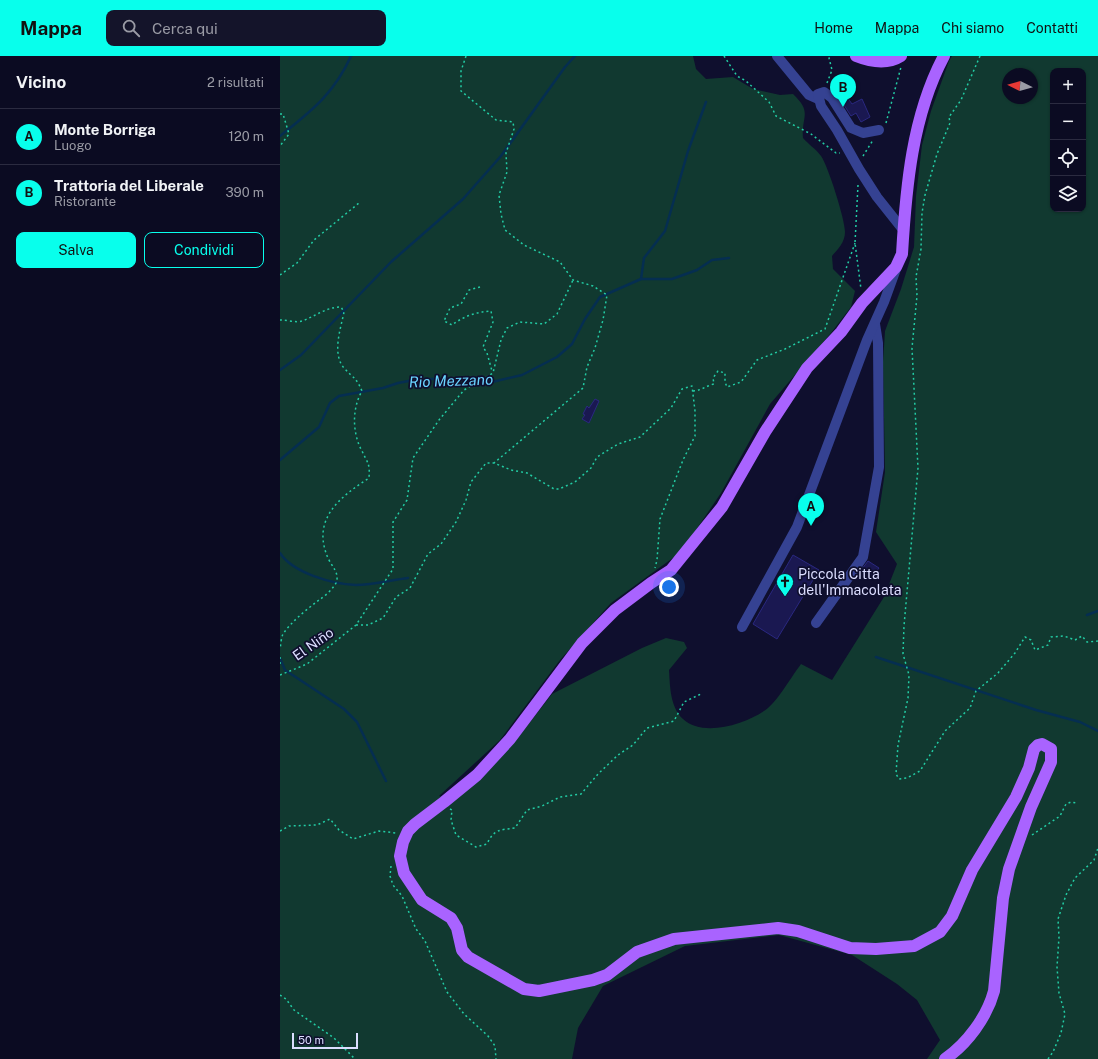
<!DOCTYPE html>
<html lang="it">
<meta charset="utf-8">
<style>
body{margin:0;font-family:"Public Sans",sans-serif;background:#14142a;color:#f1f3f6}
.controls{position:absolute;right:12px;top:12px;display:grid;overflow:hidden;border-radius:8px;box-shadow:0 1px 3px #0004}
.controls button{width:36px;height:36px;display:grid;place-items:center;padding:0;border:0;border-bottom:1px solid #2b2b40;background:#0b0b22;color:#f1f3f6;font:20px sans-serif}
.compass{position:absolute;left:722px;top:12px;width:36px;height:36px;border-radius:50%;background:#0b0b22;box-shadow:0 1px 3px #0004;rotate:275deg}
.scale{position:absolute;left:12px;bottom:10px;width:66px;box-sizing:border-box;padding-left:4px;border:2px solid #dcdeff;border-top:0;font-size:11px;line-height:14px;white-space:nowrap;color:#dcdeff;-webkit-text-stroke:3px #0f0f2e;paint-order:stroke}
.you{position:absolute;left:389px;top:531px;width:14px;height:14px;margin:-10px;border:3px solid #fff;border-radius:50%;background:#1a73e8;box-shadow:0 0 0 6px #1a73e833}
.badge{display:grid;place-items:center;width:26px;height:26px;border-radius:50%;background:#08ffec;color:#111;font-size:13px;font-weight:700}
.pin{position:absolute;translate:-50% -33px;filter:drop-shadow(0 1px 2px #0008)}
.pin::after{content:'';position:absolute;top:21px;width:14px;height:12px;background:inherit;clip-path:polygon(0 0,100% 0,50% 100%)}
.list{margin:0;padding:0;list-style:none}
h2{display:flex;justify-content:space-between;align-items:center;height:52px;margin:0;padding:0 16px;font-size:17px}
h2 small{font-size:13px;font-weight:400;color:#9a9ba5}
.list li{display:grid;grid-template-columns:26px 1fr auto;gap:12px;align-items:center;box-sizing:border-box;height:56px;padding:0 16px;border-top:1px solid #2b2b40}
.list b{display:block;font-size:15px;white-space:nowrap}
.list p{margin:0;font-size:13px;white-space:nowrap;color:#9a9ba5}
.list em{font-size:13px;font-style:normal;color:#9a9ba5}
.actions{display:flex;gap:8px;padding:12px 16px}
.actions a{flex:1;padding:9px 0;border:1px solid #08ffec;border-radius:8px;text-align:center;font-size:14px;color:#08ffec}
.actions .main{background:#08ffec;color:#111}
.icon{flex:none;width:22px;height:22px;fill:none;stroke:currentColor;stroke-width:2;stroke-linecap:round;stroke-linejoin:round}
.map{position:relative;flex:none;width:818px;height:1003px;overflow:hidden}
header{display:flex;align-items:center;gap:24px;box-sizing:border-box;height:56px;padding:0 20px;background:#08ffec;color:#111}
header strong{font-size:19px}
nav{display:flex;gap:22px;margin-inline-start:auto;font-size:14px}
.search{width:280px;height:36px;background:#14142a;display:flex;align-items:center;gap:10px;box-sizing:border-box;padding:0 14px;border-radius:8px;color:#9a9ba5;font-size:15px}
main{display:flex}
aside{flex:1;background:#0b0b22}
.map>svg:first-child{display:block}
.green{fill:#113930;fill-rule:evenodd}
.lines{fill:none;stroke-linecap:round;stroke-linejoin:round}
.stream{stroke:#052e51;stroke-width:2.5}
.building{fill:#1a1851;stroke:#2a2880}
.path{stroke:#23cca4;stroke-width:1.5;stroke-dasharray:2 3;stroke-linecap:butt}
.minor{stroke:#354292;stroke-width:10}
.major{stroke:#a963ff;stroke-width:12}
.labels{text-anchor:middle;stroke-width:3.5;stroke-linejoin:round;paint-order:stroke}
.poi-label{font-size:14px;fill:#dcdeff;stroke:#0f0f2e;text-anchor:start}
.street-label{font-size:14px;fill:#dcdeff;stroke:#0f0f2e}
.water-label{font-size:15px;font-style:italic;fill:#6ad4ff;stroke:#0f0f2e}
</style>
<header>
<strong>Mappa</strong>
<div class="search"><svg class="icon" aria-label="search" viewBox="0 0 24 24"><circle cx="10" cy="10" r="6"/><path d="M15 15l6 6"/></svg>Cerca qui</div>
<nav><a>Home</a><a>Mappa</a><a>Chi siamo</a><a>Contatti</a></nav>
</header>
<main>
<aside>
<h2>Vicino<small>2 risultati</small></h2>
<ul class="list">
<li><span class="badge">A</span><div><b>Monte Borriga</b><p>Luogo</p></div><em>120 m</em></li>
<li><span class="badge">B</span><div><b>Trattoria del Liberale</b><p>Ristorante</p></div><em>390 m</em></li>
</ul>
<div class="actions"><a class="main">Salva</a><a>Condividi</a></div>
</aside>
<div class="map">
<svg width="818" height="1003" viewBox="0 0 818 1003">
<rect width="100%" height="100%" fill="#0f0f2e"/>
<path class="green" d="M0 0H413L416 13 426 23 453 21 473 33 500 39 513 38C533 57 521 60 523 82 528 88 536 93 541 100 548 110 565 163 565 176 565 186 558 193 552 200L553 213 575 235 571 251 551 277 490 348 441 437 401 496 331 547 280 604 220 684 159 740 174 745 240 679 272 638 362 592 386 582 404 586 407 592 389 614C390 630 390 651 403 663 423 682 468 668 488 652 498 644 512 620 521 608L552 624 604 541 617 508 596 476 605 416 603 306 605 275 621 233 634 191 636 140 642 89 651 55 669 5 672 0H818V1003H647L660 984 637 944 617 928 572 899 499 879 405 890 323 930 298 972 292 1003H0ZM773 15H803V153H773ZM728 18H752V42H728Z"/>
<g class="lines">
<g class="stream">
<path d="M0 80C31 55 54 38 71 0"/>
<polyline points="361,223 364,202 385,175 408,95 426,46"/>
<polyline points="0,314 21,299 111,206 183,143 221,100 285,11 295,0"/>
<polyline points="0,404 39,371 50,347 59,340 103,332 118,327 139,323 179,323 208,327 242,319 277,301 292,288 305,263 320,241 361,223 392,223 417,214 432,204 449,202"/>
<path d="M0 497C13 517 52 528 76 529 93 529 111 524 128 522"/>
<polyline points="807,559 818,555"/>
<polyline points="596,601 756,654 800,666 818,675"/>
<polyline points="0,602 5,614 64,653 77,666 106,725"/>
</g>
</g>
<g class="building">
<polygon points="565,38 572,48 582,43 590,61 581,66 576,57 571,60 559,41"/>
<polygon points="315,343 319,345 309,367 302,363 305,359 303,358 307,350 309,352"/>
<polygon points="513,499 539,514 497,583 473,568"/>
<polygon points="588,505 599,512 592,521 582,513"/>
</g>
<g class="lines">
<g class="path">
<polyline points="186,0 181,15 181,35 216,64 233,66 234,73 226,97 227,116 219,139 221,158 225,174 244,189 280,206 293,224 313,230 327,239 323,264 315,292 307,311 303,332 214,407"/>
<polyline points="444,0 457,20 466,25 489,46 496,60 531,78 556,97 560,97"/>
<polyline points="700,0 681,44 669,61 670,67 657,98 645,139 642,157 641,193 636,221 637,240 632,292 638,412 624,570 623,598 629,619 628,642 618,689 616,718 619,723 627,722 640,715 665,675 690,652 696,635 718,617 735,597 745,581 751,584 755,594 768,589 771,581 784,580 795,584 802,580 807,586 818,585"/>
<polyline points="547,27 552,14 549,2 552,0"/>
<polyline points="0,58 3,58 9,78 0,90"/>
<polyline points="606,67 621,11"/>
<polyline points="583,100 593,84"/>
<polyline points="578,129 575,187 581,233"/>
<polyline points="0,219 17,207 34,184 79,147"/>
<path d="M200 231 189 234 181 248 170 252 164 265 172 269C184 260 196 256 211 255L213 266 203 291 207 297 212 315"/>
<path d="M0 264C7 264 16 267 22 265 36 260 46 251 61 251L64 256C61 272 51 299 65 313 74 323 76 321 82 335 72 352 72 377 82 395 88 408 90 407 89 422 60 441 31 463 48 502 52 511 60 517 56 527 52 534 45 540 39 544 26 554 12 565 3 578 1 582 1 588 0 593"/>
<path d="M413 335C420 335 426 330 434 328L433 322 438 315 445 317V326L447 331 461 326 477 304 505 293 545 273 575 187"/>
<polyline points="76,569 88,569 103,562 116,541 130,532 148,498 161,488 176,466 186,444 191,426 206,407 214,407 231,414 247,417 274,433 279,433 295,426 311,412 317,401 338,388 360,381 391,352 402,333 412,330 415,355 415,380 403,404 380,463 377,504 375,512"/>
<polyline points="0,601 0,609"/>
<polyline points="0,619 27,608 76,569 113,513 113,466 127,444 133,402 159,364 184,334 213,317 221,284 227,272 240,266 264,268 277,258 293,224"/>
<path d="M170 753 172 754 171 764 176 779 196 791 207 788C214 773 220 774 235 772L247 754 262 750 280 741 301 738 318 718 338 699 353 689 367 672 394 665 404 646 421 638"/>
<polyline points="0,775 9,770 37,769 50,763 59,774 73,783 99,775 116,777"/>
<polyline points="752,779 780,760 786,748 791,746 796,747"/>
<polyline points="111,810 110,820 113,829 122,840 136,873 145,885 167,936 184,958 208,980 215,990 216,1003"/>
<polyline points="0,939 6,943 14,954 54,982 75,1003"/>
<polyline points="768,1003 773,996 781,977 785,958 779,937 777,911 779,881 778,863 786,839 795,822 814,804 818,792"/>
</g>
<g class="minor">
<polyline points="497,0 529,39 538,43"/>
<polyline points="599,74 583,77 571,72 552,42 544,36 538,38 541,50 557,74 579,113 597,141 624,175"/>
<polyline points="536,567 583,501 599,411 598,287 595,268"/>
<polyline points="462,571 517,471 587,284 604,246 616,213"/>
</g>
<g class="major">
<path d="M576 0C591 6 607 9 621 0"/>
<path d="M664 0C632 60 626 131 622 198L616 211 582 247 561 276 527 312 485 376 442 451 391 514 371 527 335 554 302 587 230 683 197 719 164 746 135 768 128 775 123 786 120 800 124 817 142 844 171 862 177 872 182 894 188 901 244 933 259 935 313 924 327 919 357 896 394 883 498 872 518 875 570 892 596 893 634 890 660 876 672 860 692 814 736 741 749 712 754 693 758 689 762 688 771 693V706L751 751 729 813 723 842 714 935C707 961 687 988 665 1003"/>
</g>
</g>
<defs>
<symbol id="church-pin" viewBox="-11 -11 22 30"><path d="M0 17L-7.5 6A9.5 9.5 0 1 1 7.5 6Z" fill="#08ffec" stroke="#0f0f2e"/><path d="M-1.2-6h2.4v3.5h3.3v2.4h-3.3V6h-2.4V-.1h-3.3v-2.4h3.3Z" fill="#111"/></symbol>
</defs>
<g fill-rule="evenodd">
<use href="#church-pin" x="495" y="516" width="20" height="27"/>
</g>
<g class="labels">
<g class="poi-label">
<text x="518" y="523">Piccola Citta<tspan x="518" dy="16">dell'Immacolata</tspan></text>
</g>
<g class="street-label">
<text transform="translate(33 588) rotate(-35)" y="5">El Niño</text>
</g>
<g class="water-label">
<text transform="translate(171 325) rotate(-2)" y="5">Rio Mezzano</text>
</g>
</g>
</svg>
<div class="controls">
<button>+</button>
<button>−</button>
<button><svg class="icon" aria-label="locate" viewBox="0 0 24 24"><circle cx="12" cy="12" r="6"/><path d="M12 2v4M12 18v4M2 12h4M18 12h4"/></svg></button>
<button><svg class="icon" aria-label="layers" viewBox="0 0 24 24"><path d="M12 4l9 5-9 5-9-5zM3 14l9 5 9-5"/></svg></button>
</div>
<svg class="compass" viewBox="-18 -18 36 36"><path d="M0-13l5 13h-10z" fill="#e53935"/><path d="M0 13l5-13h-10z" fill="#9a9ba5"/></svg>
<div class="scale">50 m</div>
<div class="you"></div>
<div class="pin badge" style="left:531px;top:470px">A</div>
<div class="pin badge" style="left:563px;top:51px">B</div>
</div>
</main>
